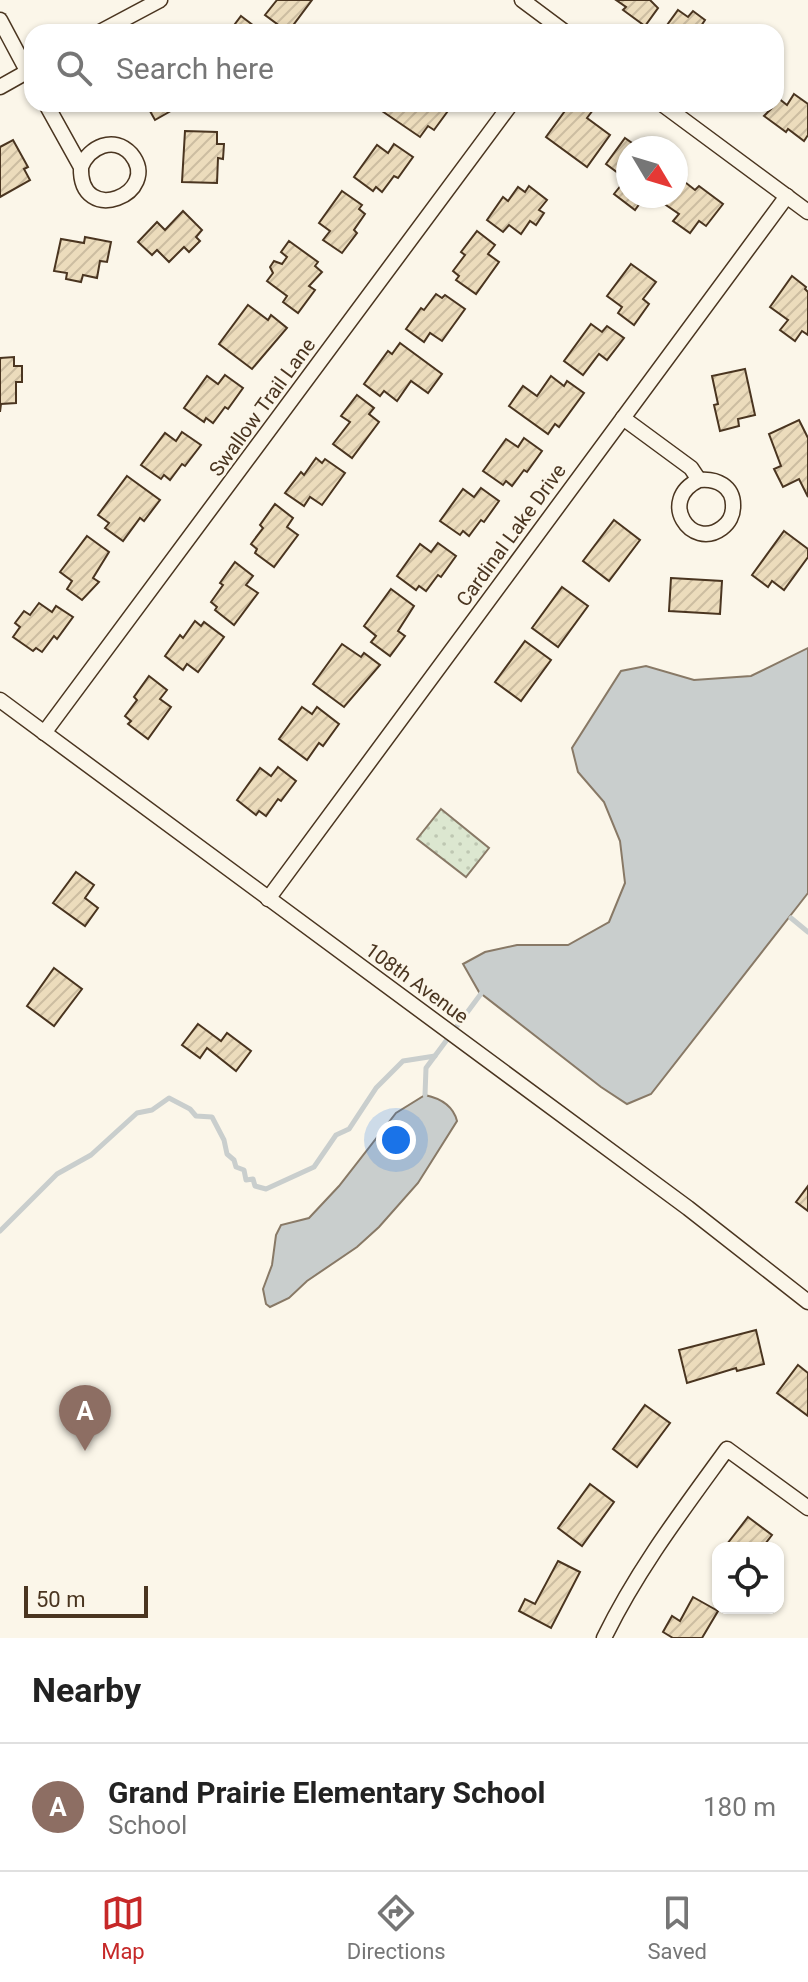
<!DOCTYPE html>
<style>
body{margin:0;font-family:Roboto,sans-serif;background:#f2f2f2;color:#222}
.controls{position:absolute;right:24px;bottom:24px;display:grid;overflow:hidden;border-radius:16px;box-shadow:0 2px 6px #0004}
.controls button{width:72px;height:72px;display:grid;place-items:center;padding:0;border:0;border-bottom:2px solid #e0e0e0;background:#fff;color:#222;font:40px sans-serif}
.compass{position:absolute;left:616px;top:136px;width:72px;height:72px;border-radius:50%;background:#fff;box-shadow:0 2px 6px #0004;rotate:128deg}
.scale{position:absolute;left:24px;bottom:20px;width:124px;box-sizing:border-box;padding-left:8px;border:4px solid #4a3520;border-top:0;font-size:22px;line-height:28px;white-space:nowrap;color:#4a3520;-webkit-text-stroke:6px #fbf6e9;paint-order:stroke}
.you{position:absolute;left:396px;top:1140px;width:28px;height:28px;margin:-20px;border:6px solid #fff;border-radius:50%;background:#1a73e8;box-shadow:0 0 0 12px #1a73e833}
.badge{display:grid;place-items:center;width:52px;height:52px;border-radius:50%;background:#c62828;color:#fff;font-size:26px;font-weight:700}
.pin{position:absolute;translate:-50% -66px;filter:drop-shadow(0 2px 4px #0008)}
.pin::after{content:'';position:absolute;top:42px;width:28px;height:24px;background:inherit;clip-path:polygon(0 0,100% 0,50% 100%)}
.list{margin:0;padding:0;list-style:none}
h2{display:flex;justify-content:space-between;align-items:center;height:104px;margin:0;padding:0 32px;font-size:34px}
h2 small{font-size:26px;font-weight:400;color:#767676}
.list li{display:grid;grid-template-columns:52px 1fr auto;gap:24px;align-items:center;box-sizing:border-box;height:128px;padding:0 32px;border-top:2px solid #e0e0e0}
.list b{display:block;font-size:30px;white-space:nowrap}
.list p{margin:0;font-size:26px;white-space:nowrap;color:#767676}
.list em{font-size:26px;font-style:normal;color:#767676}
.icon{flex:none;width:44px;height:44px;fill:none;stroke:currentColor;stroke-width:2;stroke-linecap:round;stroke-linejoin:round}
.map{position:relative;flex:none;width:808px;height:1638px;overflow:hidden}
.search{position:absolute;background:#fff;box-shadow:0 2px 6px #0004;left:24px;right:24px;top:24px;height:88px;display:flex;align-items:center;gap:20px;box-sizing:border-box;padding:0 28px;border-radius:24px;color:#767676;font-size:30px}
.sheet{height:232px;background:#fff}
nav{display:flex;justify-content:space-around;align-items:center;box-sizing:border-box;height:112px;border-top:2px solid #e0e0e0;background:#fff;font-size:22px;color:#767676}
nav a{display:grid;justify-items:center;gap:4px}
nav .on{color:#c62828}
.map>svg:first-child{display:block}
.park{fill:url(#park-dots);stroke:#887966;stroke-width:2}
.water{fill:#c9cecd;stroke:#887966;stroke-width:2}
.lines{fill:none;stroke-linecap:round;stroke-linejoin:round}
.stream{stroke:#c9cecd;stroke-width:5}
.building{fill:url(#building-hatch);stroke:#4a3520;stroke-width:2}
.minor-casing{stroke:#4a3520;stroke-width:17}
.minor{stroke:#fbf6e9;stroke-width:14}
.labels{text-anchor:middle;stroke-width:6;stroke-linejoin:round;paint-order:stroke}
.street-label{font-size:20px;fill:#4a3520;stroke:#fbf6e9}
</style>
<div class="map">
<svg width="808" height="1638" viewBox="0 0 808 1638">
<defs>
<pattern id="park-dots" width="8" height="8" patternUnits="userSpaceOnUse" patternTransform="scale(2)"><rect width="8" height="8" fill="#dce7d0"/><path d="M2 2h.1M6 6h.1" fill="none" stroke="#bec7b2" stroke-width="1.8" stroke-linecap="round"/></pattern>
<pattern id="building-hatch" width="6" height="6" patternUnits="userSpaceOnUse" patternTransform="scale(2)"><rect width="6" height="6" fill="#ecdcbc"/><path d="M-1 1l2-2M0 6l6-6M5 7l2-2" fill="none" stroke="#ccbda1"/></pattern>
</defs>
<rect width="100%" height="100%" fill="#fbf6e9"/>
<polygon class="park" points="441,809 489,848 466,877 417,839"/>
<g class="water">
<polygon points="808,648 808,893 651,1094 627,1104 601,1087 479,992 463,964 485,952 517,945 568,945 609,922 625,883 620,841 604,802 578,772 572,748 621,671 646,666 694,680 751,676"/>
<path d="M425 1095C439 1098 453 1105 457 1121L418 1183 379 1227 357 1247 307 1281 289 1298 270 1307 266 1304 263 1289 272 1265 276 1235 281 1225 309 1218 339 1186 396 1113Z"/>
</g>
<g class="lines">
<g class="stream">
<polyline points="791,918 808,932"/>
<polyline points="425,1095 426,1068 483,991"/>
<polyline points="0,1231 57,1174 91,1155 137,1113 152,1110 169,1098 190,1109 196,1116 212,1117 224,1140 227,1154 234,1160 236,1167 244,1170 246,1180 253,1179 255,1186 266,1189 314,1167 336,1135 349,1129 376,1088 403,1061 435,1056"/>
</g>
</g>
<g class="building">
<polygon points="277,0 312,0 288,32 265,15"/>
<polygon points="616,0 650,0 658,8 645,26 623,10 626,7"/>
<polygon points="678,10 688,17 693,11 705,20 701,26 709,32 662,32"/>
<polygon points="241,16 262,32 229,32"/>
<polygon points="794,94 808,104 808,135 804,141 788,129 786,132 764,116 776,104 778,98 787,105"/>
<polygon points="146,104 183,104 155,120"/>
<polygon points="382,104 453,104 434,130 428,126 420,137 379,109"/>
<polygon points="570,104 585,104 593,110 587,118 610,135 587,167 546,137"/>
<polygon points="185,131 217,132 217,144 224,144 223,159 218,158 217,183 182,182"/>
<polygon points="625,138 635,145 637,142 645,148 628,148 628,196 645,196 635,210 614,194 626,179 606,164"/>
<polygon points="13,140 28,167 24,169 30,180 0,197 0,147"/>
<polygon points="394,144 413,157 398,178 394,176 382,192 376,187 373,191 354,177 377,145 388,153"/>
<polygon points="681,179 695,190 699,186 723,204 706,226 699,221 690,233 673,221 679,214 663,203 668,196 676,196 676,186"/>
<polygon points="529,186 547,200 539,210 544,213 536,225 530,221 521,234 509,225 503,232 487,220 503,197 508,201 518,187 525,192"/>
<polygon points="342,191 362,205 359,209 365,214 354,230 357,233 342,253 323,240 330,231 319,223"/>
<polygon points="183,211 202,230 196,237 200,241 189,252 184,247 169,262 157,250 152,255 138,242 157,222 165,230"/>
<polygon points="477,231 495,245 488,254 499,262 476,294 456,280 459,276 453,271 465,255 461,252"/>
<polygon points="85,237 111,242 107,262 100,261 97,278 83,275 81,282 66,279 67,273 54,271 61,239 84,243"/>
<polygon points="289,241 318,262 315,266 322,272 309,286 315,290 298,313 283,302 287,296 267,281 273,273 270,267 274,261 282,264 287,257 281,252"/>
<polygon points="631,264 656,282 643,299 649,304 634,325 618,313 622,307 607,296"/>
<polygon points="792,276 806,287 805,289 808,292 808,335 802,331 795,341 780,330 788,320 770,307"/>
<polygon points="436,294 442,298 445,295 465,309 442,341 430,333 424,342 406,329 421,308 424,310"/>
<polygon points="248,305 268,320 271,315 287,328 252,369 219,344"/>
<polygon points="591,324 602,332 607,326 624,338 607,360 599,354 583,375 564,361"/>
<polygon points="400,343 442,374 428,393 411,381 397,401 384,391 380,396 364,384 388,351 392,354"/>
<polygon points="14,357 14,366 22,366 22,382 16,382 16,403 1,404 0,412 0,358"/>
<polygon points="745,369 755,415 738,419 739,426 720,431 714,405 718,404 712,376"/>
<polygon points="225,375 243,388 228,409 225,407 213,423 206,418 204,422 184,408 207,376 218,384"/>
<polygon points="551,376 564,386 567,381 584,393 559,427 555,424 548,434 509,406 523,386 537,396"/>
<polygon points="357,395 374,408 369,414 379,422 352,458 333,444 350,422 341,416"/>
<polygon points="799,420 808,438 808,497 799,479 783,487 774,469 781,466 769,434"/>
<polygon points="182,432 201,445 185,466 182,464 170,480 164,475 161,479 141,465 165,433 176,441"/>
<polygon points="524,438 542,451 527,472 524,470 512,486 506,481 503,485 483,471 506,439 518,447"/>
<polygon points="316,458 322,463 325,459 345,473 322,505 310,497 304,506 285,493 301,472 304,475"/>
<polygon points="127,476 160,500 144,521 140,518 123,541 105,528 109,523 98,515"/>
<polygon points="481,488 499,501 484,522 481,520 469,536 463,531 460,535 440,521 463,489 474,497"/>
<polygon points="275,504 293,518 287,527 298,535 274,567 255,553 257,549 251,544 263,528 260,525"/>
<polygon points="614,520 640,540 609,581 583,561"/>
<polygon points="784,531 808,549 808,557 784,590 772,581 768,587 752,575"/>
<polygon points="87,536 109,552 93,578 99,582 82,600 67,589 72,581 60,572"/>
<polygon points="438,543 456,556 441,577 438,575 426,591 419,586 416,590 397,576 420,544 431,552"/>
<polygon points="235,562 253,576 246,585 258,593 234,625 215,610 217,607 211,602 223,585 220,583"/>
<polygon points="671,578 722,581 720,614 669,611"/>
<polygon points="562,587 588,606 558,647 532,628"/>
<polygon points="391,589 414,606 398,631 405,636 390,656 371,642 376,636 364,626"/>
<polygon points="39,603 52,612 56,606 73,617 57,639 54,636 42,652 36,648 33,651 13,637 20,627 15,623 24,611 30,615"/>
<polygon points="195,621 201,626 204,622 224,637 198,672 187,664 183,670 165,656 180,635 183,638"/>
<polygon points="525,641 551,660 521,701 495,682"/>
<polygon points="342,644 361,657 364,653 380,665 344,707 313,684"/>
<polygon points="149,676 167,690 160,699 171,707 148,739 128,724 131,721 125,716 137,700 134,697"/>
<polygon points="302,707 312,714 317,707 339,724 323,746 319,743 307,760 279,739"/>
<polygon points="278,767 296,781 281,801 278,799 266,816 259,811 256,815 237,800 260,768 271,776"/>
<polygon points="76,872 94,885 85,898 98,908 85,926 53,903"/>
<polygon points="54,968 82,989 54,1026 27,1006"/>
<polygon points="198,1024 221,1041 227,1033 251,1051 236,1071 207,1048 200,1058 182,1045"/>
<polygon points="808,1186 808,1211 796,1202"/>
<polygon points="756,1330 764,1364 737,1371 736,1368 687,1383 679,1350"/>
<polygon points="798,1365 808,1373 808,1416 777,1393"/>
<polygon points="645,1405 670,1423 637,1467 613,1449"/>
<polygon points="590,1484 614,1502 582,1546 558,1528"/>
<polygon points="748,1517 772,1535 762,1548 724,1548"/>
<polygon points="558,1561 580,1572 551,1628 519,1611 525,1599 535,1604"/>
<polygon points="693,1597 718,1611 702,1638 673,1638 663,1632 672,1616 680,1621"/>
</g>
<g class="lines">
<defs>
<g id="minor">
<polyline points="522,0 565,32"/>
<polyline points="0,20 32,80"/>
<polyline points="100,32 160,0"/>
<polyline points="0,87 32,69"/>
<path d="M46 104 81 167C79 228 163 193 131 154 114 135 89 147 81 167"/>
<polyline points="662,104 808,212"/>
<path d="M623 418 691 468 699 480C716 478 734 486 733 507 733 515 729 523 722 528 691 551 657 500 699 480"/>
<polyline points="0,700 688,1208 808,1302"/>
<polyline points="44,733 511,104"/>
<polyline points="268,899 787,196"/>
<path d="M604 1638C637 1570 682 1511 727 1449L808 1508"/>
</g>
</defs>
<use href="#minor" class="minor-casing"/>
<use href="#minor" class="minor"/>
</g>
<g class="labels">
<g class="street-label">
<text transform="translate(262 407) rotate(-54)" y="7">Swallow Trail Lane</text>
<text transform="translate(511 535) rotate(-54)" y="7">Cardinal Lake Drive</text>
<text transform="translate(417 983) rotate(36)" y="7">108th Avenue</text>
</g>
</g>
</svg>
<div class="controls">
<button><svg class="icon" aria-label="locate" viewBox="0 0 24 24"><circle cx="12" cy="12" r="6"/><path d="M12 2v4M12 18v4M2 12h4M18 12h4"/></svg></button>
</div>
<svg class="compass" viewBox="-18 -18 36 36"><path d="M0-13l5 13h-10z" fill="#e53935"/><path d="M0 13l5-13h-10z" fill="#767676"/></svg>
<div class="scale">50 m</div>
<div class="you"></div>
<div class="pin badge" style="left:85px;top:1451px;background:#8d6e63">A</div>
<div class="search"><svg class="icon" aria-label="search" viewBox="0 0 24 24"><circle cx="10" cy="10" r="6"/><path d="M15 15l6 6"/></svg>Search here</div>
</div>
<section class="sheet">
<h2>Nearby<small></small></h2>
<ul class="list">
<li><span class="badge" style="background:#8d6e63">A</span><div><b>Grand Prairie Elementary School</b><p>School</p></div><em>180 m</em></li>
</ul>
</section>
<nav>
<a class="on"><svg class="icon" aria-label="map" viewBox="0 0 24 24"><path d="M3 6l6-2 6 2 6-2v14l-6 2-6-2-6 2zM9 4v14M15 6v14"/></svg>Map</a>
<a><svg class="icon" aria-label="directions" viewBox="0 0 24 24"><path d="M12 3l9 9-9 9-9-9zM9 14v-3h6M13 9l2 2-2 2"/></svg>Directions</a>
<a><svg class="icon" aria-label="saved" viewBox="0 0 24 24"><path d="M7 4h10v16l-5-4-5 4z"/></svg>Saved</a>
</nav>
